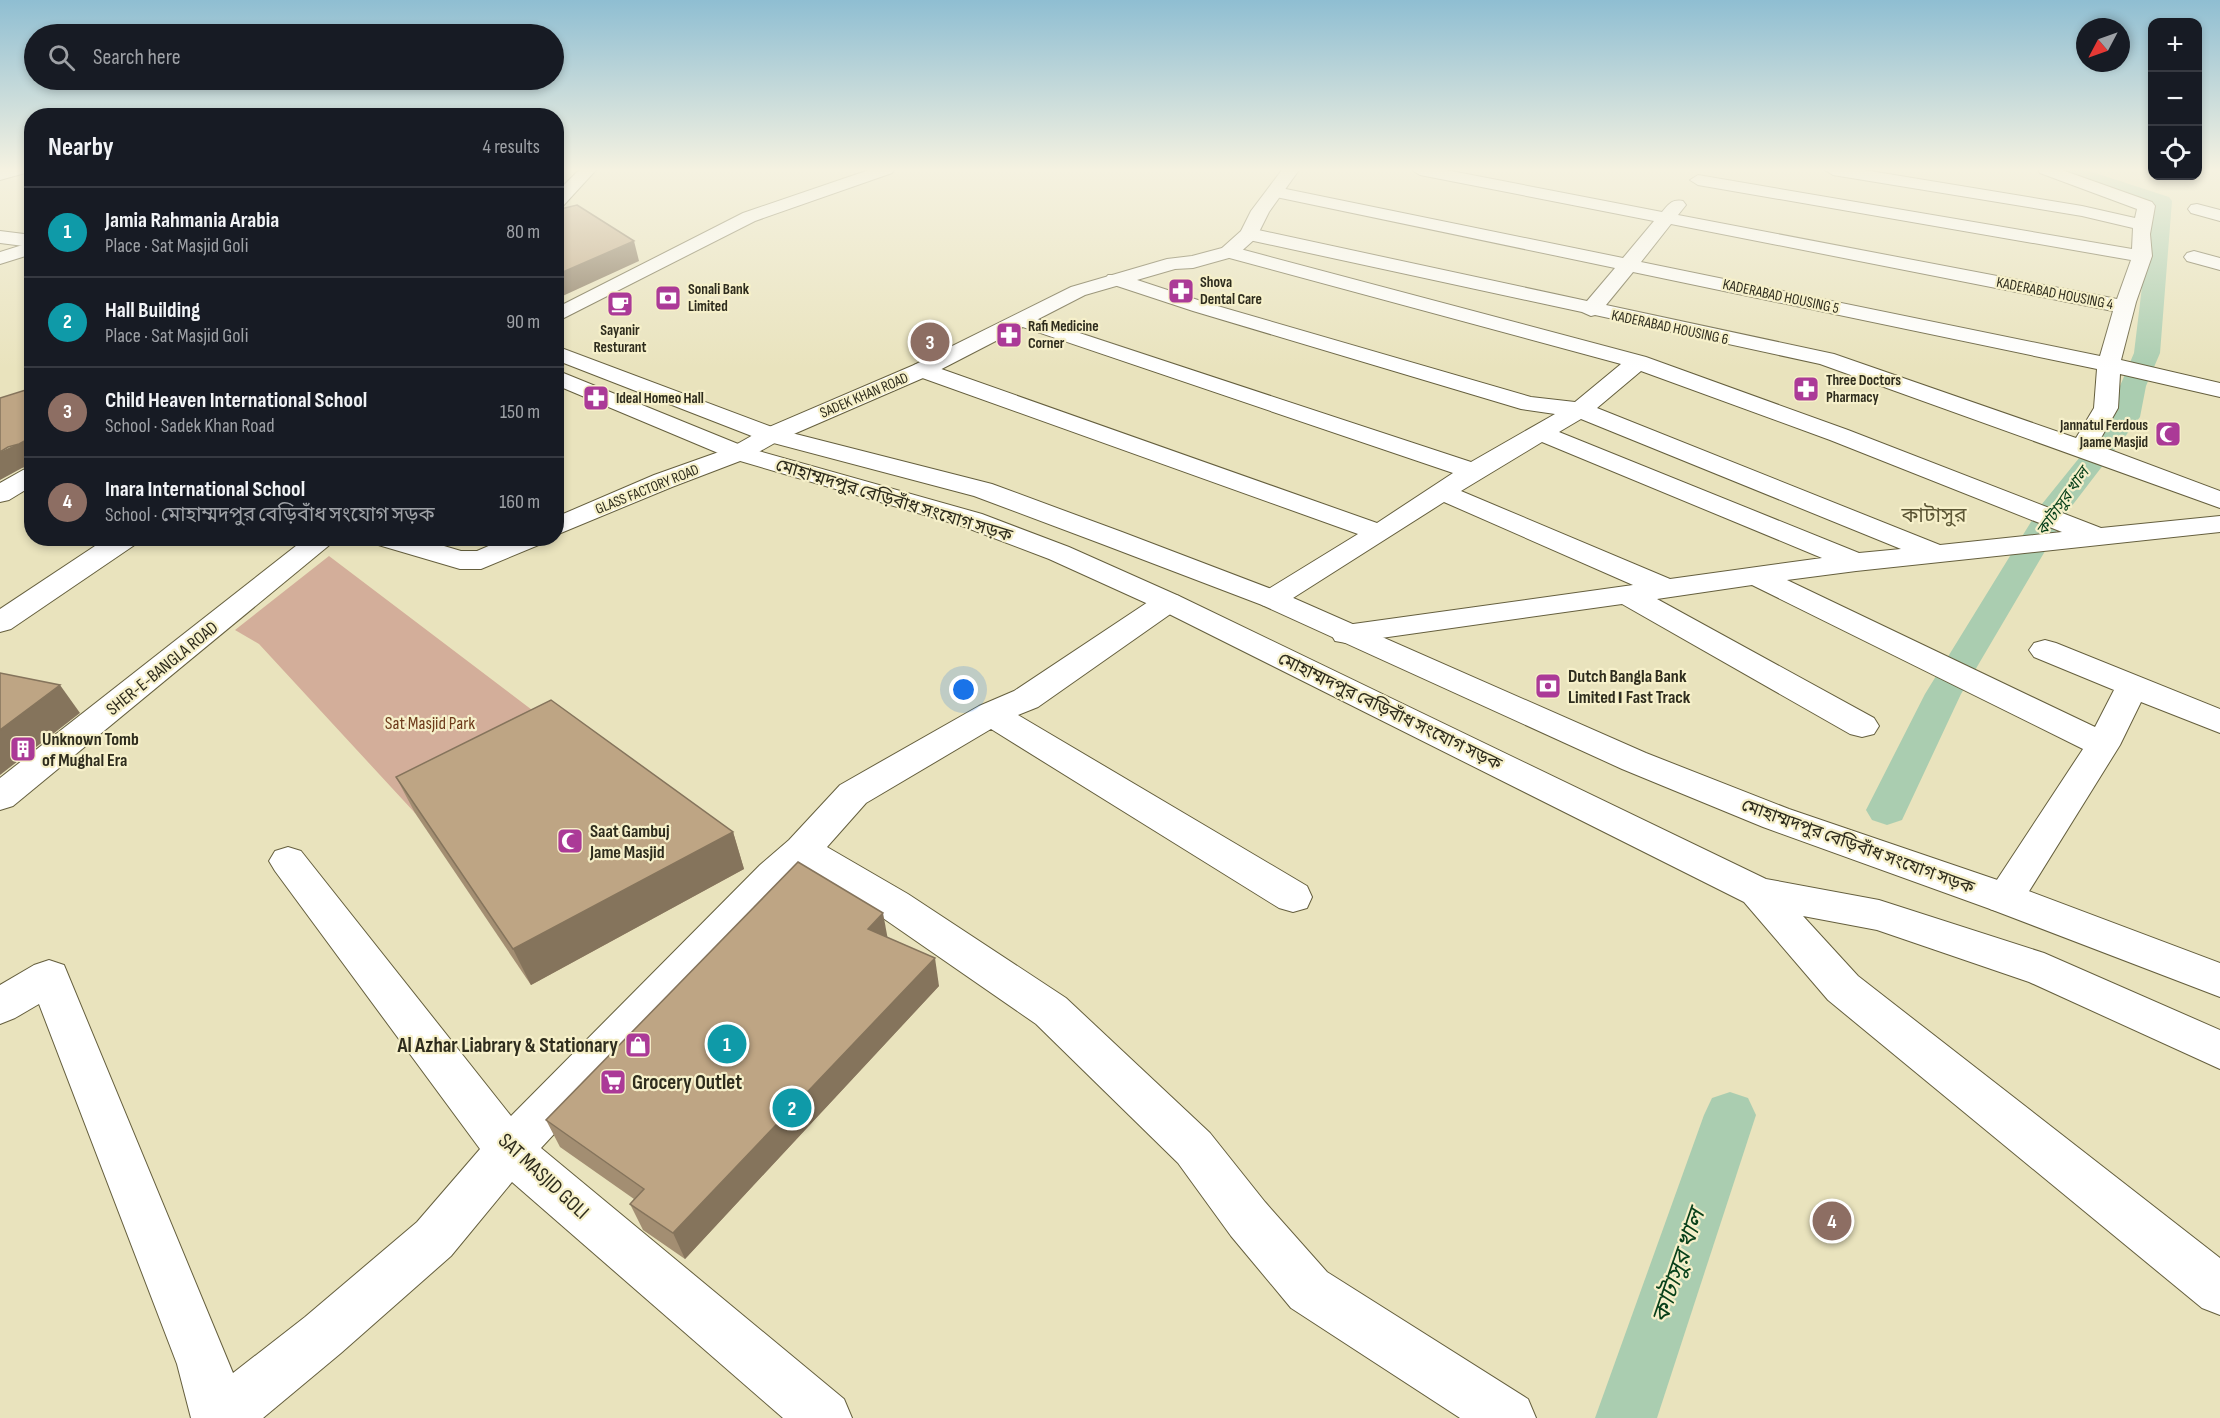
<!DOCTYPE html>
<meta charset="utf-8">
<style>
body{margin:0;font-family:"Sofia Sans Condensed","Noto Sans Bengali",sans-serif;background:#242831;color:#f1f3f6}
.controls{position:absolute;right:18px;top:18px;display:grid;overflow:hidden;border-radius:12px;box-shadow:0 3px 9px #0003}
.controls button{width:54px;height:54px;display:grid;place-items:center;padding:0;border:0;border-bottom:2px solid #363941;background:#171b24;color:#f1f3f6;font:30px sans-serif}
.compass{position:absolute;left:2076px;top:18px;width:54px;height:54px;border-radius:50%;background:#171b24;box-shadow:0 3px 9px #0003;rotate:229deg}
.you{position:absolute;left:964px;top:690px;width:21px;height:21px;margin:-15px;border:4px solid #fff;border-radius:50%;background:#1a73e8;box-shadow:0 0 0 9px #1a73e833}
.badge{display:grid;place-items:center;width:39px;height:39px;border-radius:50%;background:#ab3a97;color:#fff;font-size:20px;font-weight:700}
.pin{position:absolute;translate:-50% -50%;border:3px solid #fff;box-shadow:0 2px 6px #0006}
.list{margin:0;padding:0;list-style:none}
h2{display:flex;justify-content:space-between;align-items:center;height:78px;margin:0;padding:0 24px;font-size:26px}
h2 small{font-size:20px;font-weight:400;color:#9ea1a6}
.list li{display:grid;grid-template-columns:39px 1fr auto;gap:18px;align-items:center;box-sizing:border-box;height:90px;padding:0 24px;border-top:2px solid #363941}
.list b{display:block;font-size:22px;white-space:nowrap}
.list p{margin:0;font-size:20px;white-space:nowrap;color:#9ea1a6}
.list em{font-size:20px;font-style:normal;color:#9ea1a6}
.icon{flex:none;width:33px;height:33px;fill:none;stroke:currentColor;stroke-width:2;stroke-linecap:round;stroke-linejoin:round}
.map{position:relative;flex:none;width:2220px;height:1418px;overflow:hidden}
.search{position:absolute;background:#171b24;box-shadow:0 3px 9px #0003;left:24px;top:24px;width:540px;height:66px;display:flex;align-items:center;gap:15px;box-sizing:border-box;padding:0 21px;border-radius:33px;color:#9ea1a6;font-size:22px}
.panel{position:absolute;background:#171b24;box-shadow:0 3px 9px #0003;left:24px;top:108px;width:540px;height:438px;border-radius:24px}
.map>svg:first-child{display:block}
.green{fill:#d3ae9a}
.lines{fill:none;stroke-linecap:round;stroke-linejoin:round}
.canal{fill:#aacdb0;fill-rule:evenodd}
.minor-casing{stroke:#655f3e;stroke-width:2}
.tertiary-casing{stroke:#655f3e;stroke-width:2}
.secondary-casing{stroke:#655f3e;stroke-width:2}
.minor{fill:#fff;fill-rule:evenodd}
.tertiary{fill:#fff;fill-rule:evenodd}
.secondary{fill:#fff;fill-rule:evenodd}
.wall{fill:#a38e72}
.shaded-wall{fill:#85745c}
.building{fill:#bea584;stroke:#85745c;stroke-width:1.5}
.labels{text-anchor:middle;stroke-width:4.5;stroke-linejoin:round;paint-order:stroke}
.far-poi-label{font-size:15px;font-weight:bold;fill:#2e2c1d;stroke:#f6f0ca;text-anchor:start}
.far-street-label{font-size:15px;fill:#2e2c1d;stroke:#f6f0ca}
.far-water-label{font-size:16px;font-style:italic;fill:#08401a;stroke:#f6f0ca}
.street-label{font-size:18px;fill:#2e2c1d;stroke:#f6f0ca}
.poi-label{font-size:18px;font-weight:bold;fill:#2e2c1d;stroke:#f6f0ca;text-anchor:start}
.park-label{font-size:18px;fill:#6e3a1b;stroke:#f6f0ca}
.quarter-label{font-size:21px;fill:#5d5736;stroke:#f6f0ca}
.near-poi-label{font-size:21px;font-weight:bold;fill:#2e2c1d;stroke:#f6f0ca;text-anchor:end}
.near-street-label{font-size:21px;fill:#2e2c1d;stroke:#f6f0ca}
.near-water-label{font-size:24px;font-style:italic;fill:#08401a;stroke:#f6f0ca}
</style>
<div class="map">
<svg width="2220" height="1418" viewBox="0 0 2220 1418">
<rect width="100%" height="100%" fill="#e9e3bd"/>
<polygon class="green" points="329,556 565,735 415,813 259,644 235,630"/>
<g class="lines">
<g class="canal">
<polygon points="2057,170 2086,170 2169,197 2172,201 2160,353 2146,386 2140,417 2071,507 1961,694 1902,820 1887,825 1872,820 1866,810 1925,694 2042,504 2113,416 2120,386 2134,353 2152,204 2059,174"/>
<polygon points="1730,1092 1748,1098 1756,1115 1657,1418 1595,1418 1704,1115 1712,1098"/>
</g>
<defs>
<g id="minor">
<polygon points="0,170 27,170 25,173 0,180"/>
<path d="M1412 170H1446L1662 212C1669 204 1672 199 1683 201L1686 205 1678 215 2117 299 2131 260 1698 185 1690 180 1698 175 2132 249 2133 228 2082 216 1833 175 1825 170H1864L2082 206 2135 218 2137 209 2040 173 2038 170H2062L2152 202 2155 206 2150 234 2152 256 2136 302 2121 360 2220 383V397L2120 374 2118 408 2097 445 2220 491V508L1820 364 1595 315 1591 316 1582 312 1249 240 1242 238 1240 234 1242 230 1249 228 1587 301 1615 268 1276 197 1270 196 1267 192 1270 188 1276 187 1623 258 1654 221 1420 175ZM1671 224 2113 311 2100 356 1641 262ZM1633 272 2097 369 2094 408 2076 438 1834 354 1606 305Z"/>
<polygon points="2197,204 2220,210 2220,221 2191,213 2188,209 2191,205"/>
<polygon points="32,242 32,254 0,264 0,252"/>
<path d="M1229 246 1646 357 1848 430 2101 528 2220 516V532L1856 571 1787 580 2095 727 2114 690 2034 657 2029 650 2034 643 2045 640 2056 643 2220 709V733L2141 702 2120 745 2018 909 2004 913 1990 909 1985 898 2083 749 1752 585 1657 599 1874 718 1879 726 1874 734 1862 737 1850 734 1622 604 1346 643 1335 641 1331 634 1335 627 1346 625 1633 585 1444 502 1282 605 1272 608 1262 605 1257 599 1262 593 1358 534 914 375 911 370 914 365 922 363 930 365 1377 523 1453 473 1014 324 1010 320 1014 316 1021 314 1028 316 1471 462 1555 414 1521 409 1193 311 1108 283 1105 279 1108 275H1122L1207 303 1531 397 1575 402 1621 364 1222 256 1220 252 1222 248ZM1641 371 1830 440 2062 532 1940 545 1597 408ZM1581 419 1901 549 1859 553 1559 432ZM1542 442 1822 558 1670 579 1461 491Z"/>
<polygon points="2194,251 2220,258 2220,270 2187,261 2184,257 2187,253"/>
<polygon points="32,467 32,486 9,500 0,502 0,483 23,470"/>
<polygon points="107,538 140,538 136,544 11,629 0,632 0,609"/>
<polygon points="1168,593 1179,596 1183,602 1179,608 1038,707 1018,715 1307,886 1312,897 1307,908 1293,912 1279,908 991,729 866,803 827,847 908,894 1066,998 1210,1133 1265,1202 1327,1272 1528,1399 1536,1418 1460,1418 1291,1308 1231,1236 1178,1163 1036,1024 880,916 804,869 786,885 541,1148 844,1399 852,1418 783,1418 512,1182 451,1256 341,1353 263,1418 191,1418 177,1364 39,1004 15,1018 0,1024 0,985 34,965 49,960 64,965 233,1373 305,1317 417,1222 480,1149 275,871 269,861 275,851 288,847 301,851 511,1116 760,865 789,840 840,785 979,706 1014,691 1157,596"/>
</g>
<g id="tertiary">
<polygon points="869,170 894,170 892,173 755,221 556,322 556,308 743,213"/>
<polygon points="1282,170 1299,170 1269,212 1256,238 1236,256 1193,268 1175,269 1085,295 930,375 780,440 748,458 672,487 556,535 556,517 654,475 730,448 762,430 914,365 1071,287 1167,259 1192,256 1222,248 1241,231 1251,211"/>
<polygon points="306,538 338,538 13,806 0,810 0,778"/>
<polygon points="371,538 417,538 461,551 477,551 507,538 545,538 541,544 481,569 460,569 375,544"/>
</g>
<g id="secondary">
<polygon points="579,170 596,170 562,207 556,208 556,193"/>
<polygon points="0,231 32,235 32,247 0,243"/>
<polygon points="556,346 780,430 992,484 1122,532 1282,593 1646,753 1789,809 2018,887 2220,963 2220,997 1990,909 1763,827 1622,769 1262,605 1102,544 974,496 762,440 556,360"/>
<polygon points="556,370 748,448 982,514 1069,547 1179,596 1766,879 1879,900 2044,953 2220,1030 2220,1069 2029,982 1877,930 1803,916 1858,976 2220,1258 2220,1315 2202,1308 1828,1000 1744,902 1157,608 1049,559 962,526 730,458 556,385"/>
</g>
</defs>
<use href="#minor" class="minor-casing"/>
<use href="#tertiary" class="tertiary-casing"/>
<use href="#secondary" class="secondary-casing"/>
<use href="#minor" class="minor"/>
<use href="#tertiary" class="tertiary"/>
<use href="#secondary" class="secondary"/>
</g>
<g class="wall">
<polygon points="396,777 733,832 744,869 531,985 415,813"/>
<polygon points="887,937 939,986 685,1259 643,1230 630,1204 634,1199 560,1147 546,1120"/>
</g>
<g class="shaded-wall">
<polygon points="634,241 639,261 556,299 556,275"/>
<polygon points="32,437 32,465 22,468 0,480 0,452"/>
<polygon points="60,685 80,713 0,775 0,730"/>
<polygon points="733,832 744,869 531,985 513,949"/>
<polygon points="883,913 888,940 868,929"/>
<polygon points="935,958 939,986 685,1259 673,1233"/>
</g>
<g class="building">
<polygon points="577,205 634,241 556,275 556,210"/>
<polygon points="32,388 32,437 19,444 8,447 0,452 0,398"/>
<polygon points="0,673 60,685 0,730"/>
<polygon points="551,700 733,832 513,949 396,777"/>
<polygon points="798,862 883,913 868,929 935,958 673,1233 630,1204 644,1189 546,1120"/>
</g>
<linearGradient id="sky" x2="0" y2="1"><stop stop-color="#8fbed2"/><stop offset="0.46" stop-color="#f5f2e1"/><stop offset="1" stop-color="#f5f2e1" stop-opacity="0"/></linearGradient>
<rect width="2220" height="369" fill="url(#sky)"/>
<defs>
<symbol id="pharmacy-square" viewBox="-11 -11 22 22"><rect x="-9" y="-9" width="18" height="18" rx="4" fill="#ab3a97" stroke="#f6f0ca"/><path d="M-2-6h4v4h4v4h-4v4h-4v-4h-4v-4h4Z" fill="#fff"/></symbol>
<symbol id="bank-square" viewBox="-11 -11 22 22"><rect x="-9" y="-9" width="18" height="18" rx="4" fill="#ab3a97" stroke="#f6f0ca"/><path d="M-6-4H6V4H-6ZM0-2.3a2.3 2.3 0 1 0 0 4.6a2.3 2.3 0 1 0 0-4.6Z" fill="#fff"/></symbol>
<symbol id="cafe-square" viewBox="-11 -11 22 22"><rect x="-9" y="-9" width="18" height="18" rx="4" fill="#ab3a97" stroke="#f6f0ca"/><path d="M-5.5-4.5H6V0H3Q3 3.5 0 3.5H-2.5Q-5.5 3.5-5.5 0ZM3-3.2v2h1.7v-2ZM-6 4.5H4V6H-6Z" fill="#fff"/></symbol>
<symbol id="mosque-square" viewBox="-11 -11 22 22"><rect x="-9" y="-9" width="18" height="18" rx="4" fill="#ab3a97" stroke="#f6f0ca"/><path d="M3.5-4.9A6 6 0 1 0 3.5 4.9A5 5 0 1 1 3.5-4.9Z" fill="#fff"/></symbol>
<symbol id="building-square" viewBox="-11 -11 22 22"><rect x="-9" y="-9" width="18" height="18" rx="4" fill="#ab3a97" stroke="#f6f0ca"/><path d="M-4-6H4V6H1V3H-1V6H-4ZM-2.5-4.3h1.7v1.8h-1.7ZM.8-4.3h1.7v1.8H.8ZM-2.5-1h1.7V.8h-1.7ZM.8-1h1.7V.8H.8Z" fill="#fff"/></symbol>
<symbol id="shop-square" viewBox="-11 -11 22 22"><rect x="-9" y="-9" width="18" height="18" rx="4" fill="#ab3a97" stroke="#f6f0ca"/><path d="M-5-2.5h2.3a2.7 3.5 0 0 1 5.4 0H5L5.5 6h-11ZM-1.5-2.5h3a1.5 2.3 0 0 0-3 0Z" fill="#fff"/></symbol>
<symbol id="supermarket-square" viewBox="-11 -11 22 22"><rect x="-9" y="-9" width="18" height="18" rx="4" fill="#ab3a97" stroke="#f6f0ca"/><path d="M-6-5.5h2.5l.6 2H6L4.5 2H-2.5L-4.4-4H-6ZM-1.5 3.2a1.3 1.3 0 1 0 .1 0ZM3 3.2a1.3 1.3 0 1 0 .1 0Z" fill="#fff"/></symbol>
</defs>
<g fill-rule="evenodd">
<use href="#pharmacy-square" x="1166" y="276" width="30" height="30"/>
<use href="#bank-square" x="653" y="283" width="30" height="30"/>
<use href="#cafe-square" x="605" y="289" width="30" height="30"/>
<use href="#pharmacy-square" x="994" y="320" width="30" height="30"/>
<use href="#pharmacy-square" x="1791" y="374" width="30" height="30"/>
<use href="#pharmacy-square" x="581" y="383" width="30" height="30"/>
<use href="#mosque-square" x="2153" y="419" width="30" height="30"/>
<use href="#bank-square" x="1533" y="671" width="30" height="30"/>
<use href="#building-square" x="8" y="734" width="30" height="30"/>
<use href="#mosque-square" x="555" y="826" width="30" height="30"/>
<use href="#shop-square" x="623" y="1030" width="30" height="30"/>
<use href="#supermarket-square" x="598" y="1067" width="30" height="30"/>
</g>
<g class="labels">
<g class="far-poi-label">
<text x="1200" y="287">Shova<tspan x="1200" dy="17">Dental Care</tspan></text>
<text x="688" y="294">Sonali Bank<tspan x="688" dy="17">Limited</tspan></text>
<text x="1028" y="331">Rafi Medicine<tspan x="1028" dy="17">Corner</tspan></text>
<text x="620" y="335" text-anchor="middle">Sayanir<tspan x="620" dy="17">Resturant</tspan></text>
<text x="1826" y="385">Three Doctors<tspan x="1826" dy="17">Pharmacy</tspan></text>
<text x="616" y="403">Ideal Homeo Hall</text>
<text x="2148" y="430" text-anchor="end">Jannatul Ferdous<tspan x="2148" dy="17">Jaame Masjid</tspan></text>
</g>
<g class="far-street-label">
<text transform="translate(2055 293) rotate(11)" y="5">KADERABAD HOUSING 4</text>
<text transform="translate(1781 296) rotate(12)" y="5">KADERABAD HOUSING 5</text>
<text transform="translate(1670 327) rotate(12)" y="5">KADERABAD HOUSING 6</text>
<text transform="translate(864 395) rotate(-23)" y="5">SADEK KHAN ROAD</text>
<text transform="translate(647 489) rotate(-22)" y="5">GLASS FACTORY ROAD</text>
</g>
<g class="far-water-label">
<text transform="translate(2062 501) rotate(-55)" y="6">কাটাসুর খাল</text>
</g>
<g class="street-label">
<text transform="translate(894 500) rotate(17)" y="6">মোহাম্মদপুর বেড়িবাঁধ সংযোগ সড়ক</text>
<text transform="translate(162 668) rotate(-39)" y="6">SHER-E-BANGLA ROAD</text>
<text transform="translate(1390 711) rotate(26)" y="6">মোহাম্মদপুর বেড়িবাঁধ সংযোগ সড়ক</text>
<text transform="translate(1858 846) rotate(20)" y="6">মোহাম্মদপুর বেড়িবাঁধ সংযোগ সড়ক</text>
</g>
<g class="poi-label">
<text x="1568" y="682">Dutch Bangla Bank<tspan x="1568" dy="21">Limited। Fast Track</tspan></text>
<text x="42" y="745">Unknown Tomb<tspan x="42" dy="21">of Mughal Era</tspan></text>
<text x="590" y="837">Saat Gambuj<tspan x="590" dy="21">Jame Masjid</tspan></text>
</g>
<g class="park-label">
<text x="430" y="729">Sat Masjid Park</text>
</g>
<g class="quarter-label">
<text x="1934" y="522">কাটাসুর</text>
</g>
<g class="near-poi-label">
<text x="618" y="1052">Al Azhar Liabrary &amp; Stationary</text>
<text x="632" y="1089" text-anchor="start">Grocery Outlet</text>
</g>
<g class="near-street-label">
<text transform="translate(544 1176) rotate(43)" y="7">SAT MASJID GOLI</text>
</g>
<g class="near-water-label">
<text transform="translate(1678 1266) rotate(-71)" y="8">কাটাসুর খাল</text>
</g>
</g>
</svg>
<div class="controls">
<button>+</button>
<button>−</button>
<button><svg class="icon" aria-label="locate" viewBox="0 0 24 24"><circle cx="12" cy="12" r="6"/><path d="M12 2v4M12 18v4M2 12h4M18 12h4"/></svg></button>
</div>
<svg class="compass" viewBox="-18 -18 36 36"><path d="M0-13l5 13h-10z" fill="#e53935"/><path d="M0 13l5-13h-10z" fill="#9ea1a6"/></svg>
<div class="you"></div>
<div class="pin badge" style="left:727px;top:1044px;background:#0f9aa8">1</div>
<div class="pin badge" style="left:792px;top:1108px;background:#0f9aa8">2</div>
<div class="pin badge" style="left:930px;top:342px;background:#8d6e63">3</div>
<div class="pin badge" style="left:1832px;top:1221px;background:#8d6e63">4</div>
<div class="search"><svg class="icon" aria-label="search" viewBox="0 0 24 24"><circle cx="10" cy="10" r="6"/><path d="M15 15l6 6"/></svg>Search here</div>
<section class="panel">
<h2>Nearby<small>4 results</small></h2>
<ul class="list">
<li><span class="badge" style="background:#0f9aa8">1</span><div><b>Jamia Rahmania Arabia</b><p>Place · Sat Masjid Goli</p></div><em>80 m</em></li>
<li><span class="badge" style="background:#0f9aa8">2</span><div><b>Hall Building</b><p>Place · Sat Masjid Goli</p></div><em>90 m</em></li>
<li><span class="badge" style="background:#8d6e63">3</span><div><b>Child Heaven International School</b><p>School · Sadek Khan Road</p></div><em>150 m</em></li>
<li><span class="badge" style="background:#8d6e63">4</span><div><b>Inara International School</b><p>School · মোহাম্মদপুর বেড়িবাঁধ সংযোগ সড়ক</p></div><em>160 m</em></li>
</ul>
</section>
</div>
